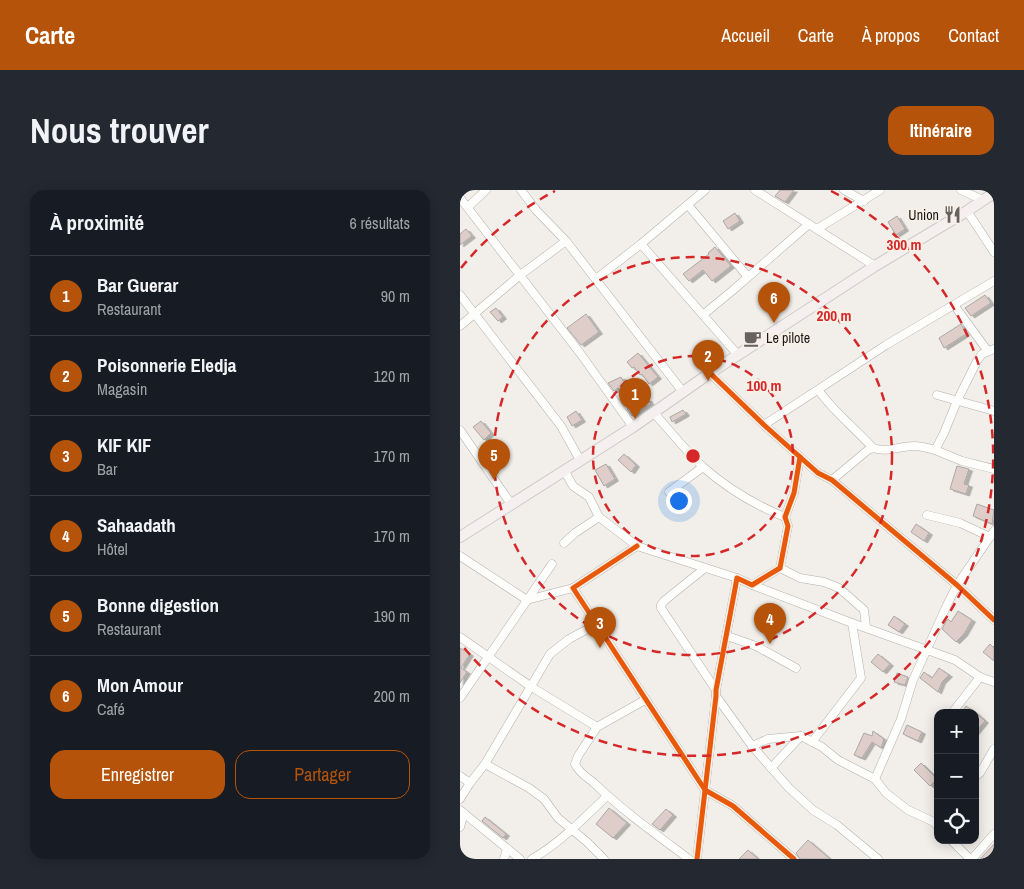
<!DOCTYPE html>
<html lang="fr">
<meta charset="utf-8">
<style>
body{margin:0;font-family:"Archivo Narrow",sans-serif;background:#242831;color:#f1f3f6}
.controls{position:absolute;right:15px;bottom:15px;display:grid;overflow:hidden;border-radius:10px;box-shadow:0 2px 12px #0003}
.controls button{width:45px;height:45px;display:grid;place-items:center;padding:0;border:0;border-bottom:1px solid #363941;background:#171b24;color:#f1f3f6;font:25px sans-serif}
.you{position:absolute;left:218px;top:310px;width:18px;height:18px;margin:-12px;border:4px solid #fff;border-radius:50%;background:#1a73e8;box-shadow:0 0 0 8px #1a73e833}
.badge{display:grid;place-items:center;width:32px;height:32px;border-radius:50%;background:#b45309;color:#fff;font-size:16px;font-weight:700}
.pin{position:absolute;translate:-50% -41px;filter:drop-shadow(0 1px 2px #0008)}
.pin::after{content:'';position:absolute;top:26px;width:18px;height:15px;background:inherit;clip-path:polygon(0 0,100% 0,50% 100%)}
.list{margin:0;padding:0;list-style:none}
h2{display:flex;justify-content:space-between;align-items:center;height:65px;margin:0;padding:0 20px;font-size:21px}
h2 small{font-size:16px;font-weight:400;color:#9ea1a6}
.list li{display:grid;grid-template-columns:32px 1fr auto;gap:15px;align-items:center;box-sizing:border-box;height:80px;padding:0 20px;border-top:1px solid #363941}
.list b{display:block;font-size:19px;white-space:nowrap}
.list p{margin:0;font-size:16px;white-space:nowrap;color:#9ea1a6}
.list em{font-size:16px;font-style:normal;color:#9ea1a6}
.actions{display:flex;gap:10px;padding:15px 20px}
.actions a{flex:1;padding:11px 0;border:1px solid #b45309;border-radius:15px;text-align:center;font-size:18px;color:#b45309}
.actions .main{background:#b45309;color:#fff}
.icon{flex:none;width:28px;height:28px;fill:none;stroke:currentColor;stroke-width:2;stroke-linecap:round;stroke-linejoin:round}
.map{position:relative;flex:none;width:534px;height:669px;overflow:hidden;border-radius:15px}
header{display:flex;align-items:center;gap:30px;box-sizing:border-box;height:70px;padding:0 25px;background:#b45309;color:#fff}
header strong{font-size:24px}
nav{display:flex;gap:28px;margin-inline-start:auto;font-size:18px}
.intro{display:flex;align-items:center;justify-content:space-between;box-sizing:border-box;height:120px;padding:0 30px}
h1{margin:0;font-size:35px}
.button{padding:12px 22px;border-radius:15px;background:#b45309;color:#fff;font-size:18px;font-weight:700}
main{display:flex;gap:30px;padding:0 30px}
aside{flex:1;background:#171b24;border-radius:15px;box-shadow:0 2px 12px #0003}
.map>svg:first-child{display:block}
.building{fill:#decdc9;stroke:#aba8a5;filter:url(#shadow)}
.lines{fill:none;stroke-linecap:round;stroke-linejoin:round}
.minor-casing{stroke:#b3b1ad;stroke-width:9}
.major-casing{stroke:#cccbc9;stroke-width:12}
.minor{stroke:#fdfdfc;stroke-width:8}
.major{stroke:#f5efef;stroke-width:10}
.cycleway-casing{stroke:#f6f0e7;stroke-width:8}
.cycleway{stroke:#e8590c;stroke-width:5}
.ring{fill:none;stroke:#d62828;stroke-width:2.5;stroke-dasharray:9 6}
.labels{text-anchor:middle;stroke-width:4.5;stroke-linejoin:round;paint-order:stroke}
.poi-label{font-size:14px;fill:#1a1814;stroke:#f6f0e7;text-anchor:end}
.centre{fill:#d62828;stroke:#f6f0e7;stroke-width:2.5}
.ring-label{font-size:15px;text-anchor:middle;font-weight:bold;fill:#d62828;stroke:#f6f0e7;stroke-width:4.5;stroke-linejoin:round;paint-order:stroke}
</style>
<header>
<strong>Carte</strong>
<nav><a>Accueil</a><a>Carte</a><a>À propos</a><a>Contact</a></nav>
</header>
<div class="intro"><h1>Nous trouver</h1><a class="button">Itinéraire</a></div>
<main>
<aside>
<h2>À proximité<small>6 résultats</small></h2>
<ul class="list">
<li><span class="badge">1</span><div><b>Bar Guerar</b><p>Restaurant</p></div><em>90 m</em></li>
<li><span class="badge">2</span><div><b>Poisonnerie Eledja</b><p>Magasin</p></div><em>120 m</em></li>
<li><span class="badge">3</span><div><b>KIF KIF</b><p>Bar</p></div><em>170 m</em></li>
<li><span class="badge">4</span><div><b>Sahaadath</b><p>Hôtel</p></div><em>170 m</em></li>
<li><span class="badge">5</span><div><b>Bonne digestion</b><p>Restaurant</p></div><em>190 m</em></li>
<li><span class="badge">6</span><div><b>Mon Amour</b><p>Café</p></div><em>200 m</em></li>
</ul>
<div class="actions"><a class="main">Enregistrer</a><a>Partager</a></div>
</aside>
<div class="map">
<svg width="534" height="669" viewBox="0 0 534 669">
<defs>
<filter id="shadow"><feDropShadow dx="3.5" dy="2" stdDeviation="0" flood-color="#0004"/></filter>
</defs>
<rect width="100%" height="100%" fill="#f2efea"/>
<g class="building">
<polygon points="320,0 334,0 325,12 315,6"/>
<polygon points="275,23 280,31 268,39 263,31"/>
<polygon points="437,26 445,39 436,45 428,32"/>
<polygon points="6,39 12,46 0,55 0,44"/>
<polygon points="255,57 271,76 252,91 243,80 229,91 223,84 249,64 248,63"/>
<polygon points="525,105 531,113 511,126 505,118"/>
<polygon points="36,118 43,127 38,131 30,122"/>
<polygon points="126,124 139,142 121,155 107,138"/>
<polygon points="501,134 506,144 484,158 479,148"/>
<polygon points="178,163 198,187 189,194 182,184 180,185 174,177 172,178 167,172"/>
<polygon points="161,187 166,196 160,200 158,198 154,201 148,193"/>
<polygon points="188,209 191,214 172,226 167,219 175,213 177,215"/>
<polygon points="223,220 226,224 212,232 210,227"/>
<polygon points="116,221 122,230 112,236 107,227"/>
<polygon points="21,231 31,243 24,250 13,237"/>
<polygon points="164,264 176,275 171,282 158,270"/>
<polygon points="146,274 155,289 144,296 135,280"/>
<polygon points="497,276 509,279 504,294 509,295 506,304 490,299"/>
<polygon points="517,314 534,320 532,334 513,326"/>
<polygon points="456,334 469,343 464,351 451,342"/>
<polygon points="498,421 512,430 504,444 496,452 482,439 486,431 488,429 491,432"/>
<polygon points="434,426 445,434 439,442 428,435"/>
<polygon points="530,454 534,458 534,471 523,462"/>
<polygon points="0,458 10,464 1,478 7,482 0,493"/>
<polygon points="418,464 430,474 423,482 411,472"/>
<polygon points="479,478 489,485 482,492 478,502 460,488 464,482 472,488"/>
<polygon points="437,483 448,487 445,495 434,492"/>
<polygon points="506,516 516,523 525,531 515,543 515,523 501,523"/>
<polygon points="447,535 462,542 458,551 443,544"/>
<polygon points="413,541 424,549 421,558 412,552 402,568 394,565 404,543 412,546"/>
<polygon points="461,573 477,589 470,596 454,580"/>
<polygon points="149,618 167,633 153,648 136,634"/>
<polygon points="206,619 213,625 200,640 192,634"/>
<polygon points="25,627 46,644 43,648 22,631"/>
<polygon points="348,650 362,662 370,669 340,669 336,663"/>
<polygon points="534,654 534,669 520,669"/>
<polygon points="288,660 298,669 279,669"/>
</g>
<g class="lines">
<defs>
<g id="minor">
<polyline points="61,0 76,20 106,51 223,202"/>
<polyline points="295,0 415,76"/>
<polyline points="384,0 404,11"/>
<polyline points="501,0 523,10"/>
<polyline points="0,8 120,163 173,237"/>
<polyline points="228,15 288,87"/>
<polyline points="8,17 26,0"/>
<polyline points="507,21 534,62"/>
<polyline points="357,39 420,0"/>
<polyline points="181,54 278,165"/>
<polyline points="136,89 181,54 245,0"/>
<polyline points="0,105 101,236 120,270"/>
<polyline points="494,115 527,160"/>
<polyline points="244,124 272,101 349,34"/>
<polyline points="0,136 59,86 106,51"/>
<polyline points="250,183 304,235 358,283 372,290 497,395 534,430"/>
<path d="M359 201C374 222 395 238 413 258"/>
<polyline points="477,205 534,221"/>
<path d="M194 223C210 241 226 261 243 277 268 299 295 315 325 327"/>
<polyline points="304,235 426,155 534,91"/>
<polyline points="0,240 51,314"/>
<polyline points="475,260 502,271 534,279"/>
<polyline points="104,280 113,296 129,307 139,327 177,356 277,388"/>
<path d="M372 290 408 260 413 258C427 263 440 256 454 256 461 256 468 258 475 260L484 243 497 211 517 171 522 164 534 159"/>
<polyline points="209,302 243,277"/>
<polyline points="467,325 500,333 530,347"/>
<polyline points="104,353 115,343 139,327"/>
<polyline points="177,356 113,398 245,600 273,616 334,669"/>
<polyline points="0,366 67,410 113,398"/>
<polyline points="245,378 204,411 201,415 201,418 256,500"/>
<polyline points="320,378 340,388 364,392 379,398 404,420 406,437"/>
<polyline points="292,395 392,433 401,488 352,552"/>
<polyline points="392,433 495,470 520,487 534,492"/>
<polyline points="267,446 296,456 336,478"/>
<polyline points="0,447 70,496 137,537"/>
<polyline points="256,506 292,556 329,598 353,620 377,635 418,669"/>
<polyline points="0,508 92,374"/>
<path d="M185 510 137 537 118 566 115 574C119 583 127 587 134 593 163 621 197 645 229 669"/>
<polyline points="492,523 520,487"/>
<polyline points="292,556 308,549 341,546 362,557 378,570 415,589 426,603 448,620 474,632 478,637"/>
<polyline points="25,574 69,598 84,609 98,628 127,652 144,669"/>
<polyline points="311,578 341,546"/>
<polyline points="0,586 10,593"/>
<polyline points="515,587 520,583 534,559"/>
<polyline points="415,589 441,529 453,490 487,415 497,395 534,341"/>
<polyline points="0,609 10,593 25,574 90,464 109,449 137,434"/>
<polyline points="0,620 60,669"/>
<polyline points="0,637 4,623"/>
<polyline points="491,650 510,669"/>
<polyline points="44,669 47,659"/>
<path d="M72 669C100 653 124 628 147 606"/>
<polyline points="237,669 256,506 256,500 277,388 292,395 320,378 328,336 325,327 334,303 340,267"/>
<polyline points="512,669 534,644"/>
</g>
<polyline id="major" points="0,347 173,237 250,183 415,76 507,21 534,3"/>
</defs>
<use href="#minor" class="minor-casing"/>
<use href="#major" class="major-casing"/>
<use href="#minor" class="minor"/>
<use href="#major" class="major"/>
<defs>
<g id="cycleway">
<polyline points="250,183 304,235 358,283 372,290 497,395 534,430"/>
<polyline points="177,356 113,398 245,600 273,616 334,669"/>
<polyline points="237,669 256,506 256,500 277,388 292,395 320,378 328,336 325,327 334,303 340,267"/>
</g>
</defs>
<use href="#cycleway" class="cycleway-casing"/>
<use href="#cycleway" class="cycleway"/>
</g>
<g class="ring">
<circle cx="233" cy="266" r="100"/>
<circle cx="233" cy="266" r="199"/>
<path d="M1 78A299 299 0 0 1 95 1M371 1A299 299 0 1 1 1 454"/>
</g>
<defs>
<symbol id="restaurant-bare" viewBox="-9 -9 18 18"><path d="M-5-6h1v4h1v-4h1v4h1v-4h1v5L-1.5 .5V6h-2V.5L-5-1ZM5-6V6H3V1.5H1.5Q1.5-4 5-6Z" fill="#66635f" stroke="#f6f0e7" stroke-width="2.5" paint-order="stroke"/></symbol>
<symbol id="cafe-bare" viewBox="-9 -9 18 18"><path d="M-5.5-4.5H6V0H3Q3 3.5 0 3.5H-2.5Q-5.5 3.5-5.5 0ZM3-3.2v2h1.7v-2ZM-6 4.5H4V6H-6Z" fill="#66635f" stroke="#f6f0e7" stroke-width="2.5" paint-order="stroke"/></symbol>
</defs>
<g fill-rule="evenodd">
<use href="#restaurant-bare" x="480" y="12" width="25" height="25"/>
<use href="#cafe-bare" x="280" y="136" width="25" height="25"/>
</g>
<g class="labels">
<g class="poi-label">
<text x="479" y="30">Union</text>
<text x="306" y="153" text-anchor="start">Le pilote</text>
</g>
</g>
<circle cx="233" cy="266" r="8" class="centre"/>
<g class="ring-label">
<text x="444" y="60">300 m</text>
<text x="374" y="131">200 m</text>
<text x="304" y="201">100 m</text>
</g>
</svg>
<div class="controls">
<button>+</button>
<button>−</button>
<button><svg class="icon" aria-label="locate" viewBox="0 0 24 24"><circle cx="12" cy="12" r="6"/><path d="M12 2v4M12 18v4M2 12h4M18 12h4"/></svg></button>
</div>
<div class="you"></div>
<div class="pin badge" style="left:175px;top:229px">1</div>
<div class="pin badge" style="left:248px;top:191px">2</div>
<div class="pin badge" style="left:140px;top:458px">3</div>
<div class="pin badge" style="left:310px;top:454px">4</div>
<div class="pin badge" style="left:34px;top:290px">5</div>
<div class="pin badge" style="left:314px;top:133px">6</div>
</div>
</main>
